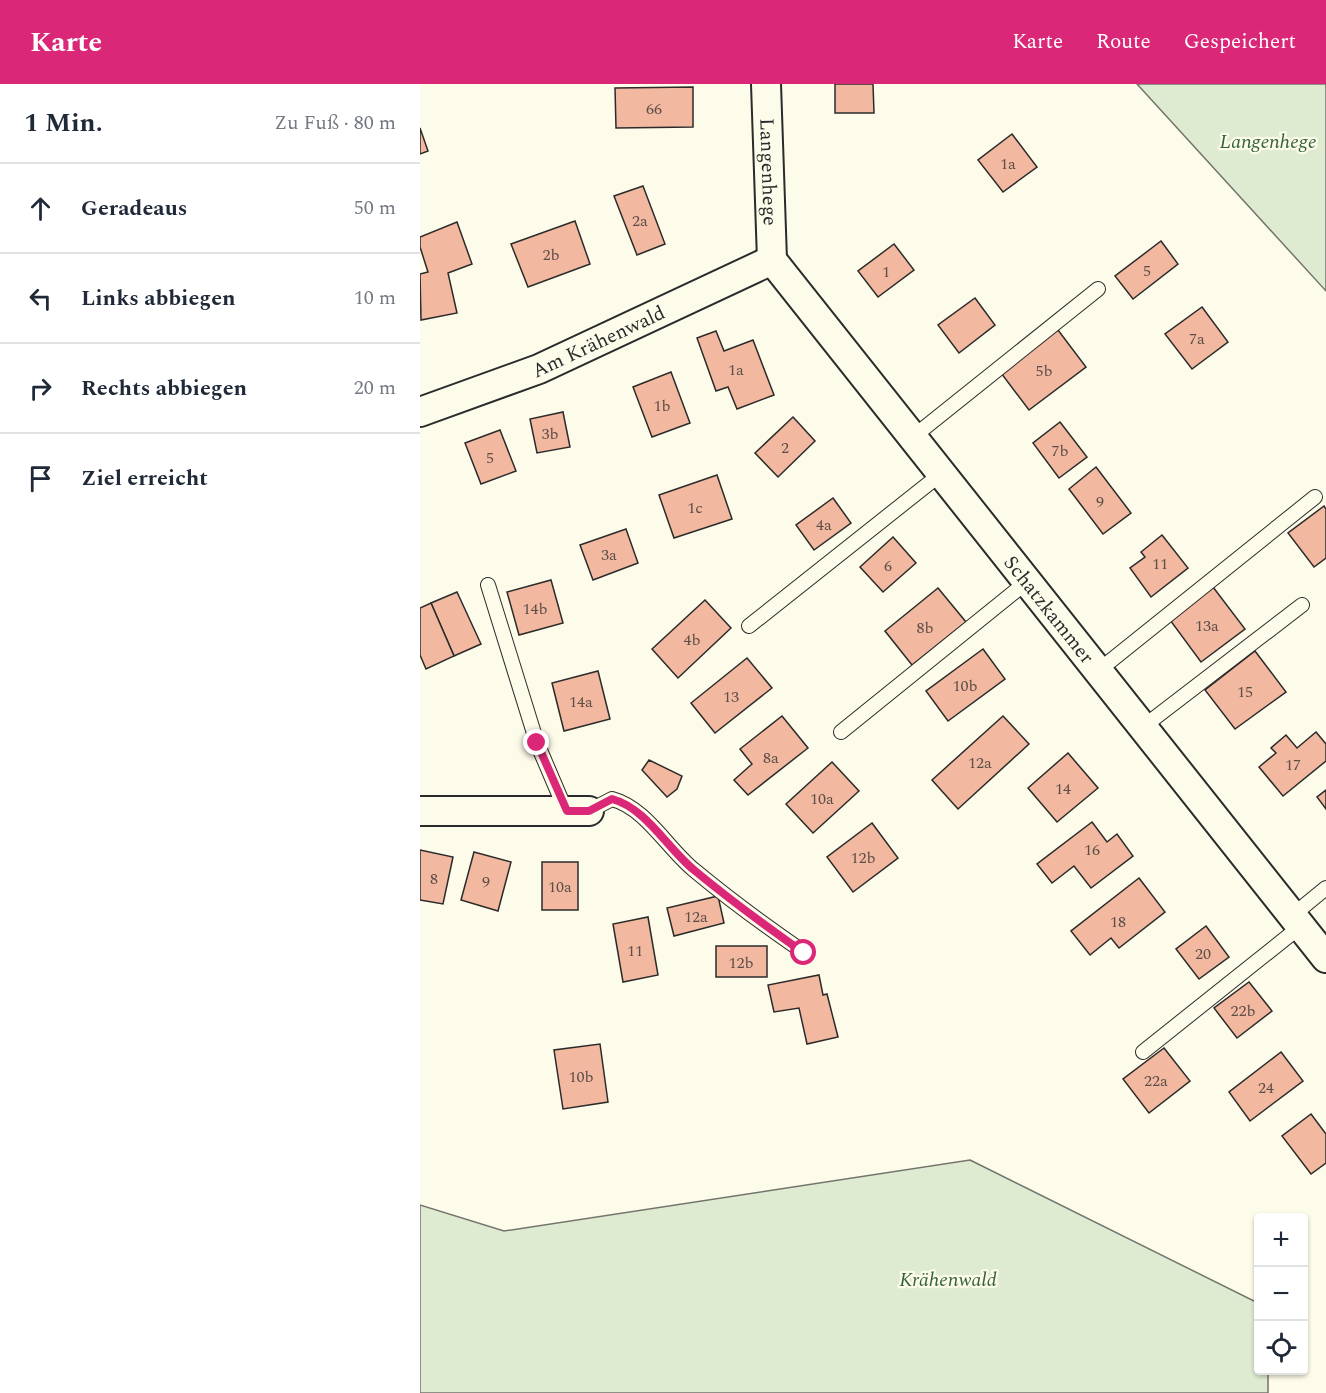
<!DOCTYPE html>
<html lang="de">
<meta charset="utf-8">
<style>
body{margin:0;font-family:Spectral,serif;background:#f2f2f3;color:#1f2937}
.controls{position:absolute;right:18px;bottom:18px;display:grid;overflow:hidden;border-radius:6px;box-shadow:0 2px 4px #0004}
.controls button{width:54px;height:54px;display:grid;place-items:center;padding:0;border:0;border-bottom:2px solid #e0e1e3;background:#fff;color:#1f2937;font:30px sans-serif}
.stop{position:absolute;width:18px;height:18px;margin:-14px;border:4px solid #db2777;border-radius:50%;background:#fff}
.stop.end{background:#db2777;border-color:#fff;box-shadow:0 2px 6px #0008}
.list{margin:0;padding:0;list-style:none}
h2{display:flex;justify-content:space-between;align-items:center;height:78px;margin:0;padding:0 24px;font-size:26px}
h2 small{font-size:20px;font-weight:400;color:#747a83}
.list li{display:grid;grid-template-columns:39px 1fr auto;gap:18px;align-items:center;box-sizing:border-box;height:90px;padding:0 24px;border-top:2px solid #e0e1e3}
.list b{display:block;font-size:22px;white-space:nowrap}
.list em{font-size:20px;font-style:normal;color:#747a83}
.icon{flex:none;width:33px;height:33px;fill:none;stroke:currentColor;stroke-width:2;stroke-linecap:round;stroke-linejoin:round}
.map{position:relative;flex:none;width:906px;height:1309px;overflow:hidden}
header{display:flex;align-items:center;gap:36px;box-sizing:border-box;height:84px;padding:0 30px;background:#db2777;color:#fff}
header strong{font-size:28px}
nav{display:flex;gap:33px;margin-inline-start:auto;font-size:21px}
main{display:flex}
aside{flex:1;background:#fff}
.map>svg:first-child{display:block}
.green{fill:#deebd1;stroke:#74746e;stroke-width:1.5}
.building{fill:#f2b8a0;stroke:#2b2b2b;stroke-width:1.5}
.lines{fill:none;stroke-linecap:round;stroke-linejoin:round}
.service-casing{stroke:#2b2b2b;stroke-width:16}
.minor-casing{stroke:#2b2b2b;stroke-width:32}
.service{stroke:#fdfbea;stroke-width:14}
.minor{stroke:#fdfbea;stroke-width:28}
.route{stroke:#db2777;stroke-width:8}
.labels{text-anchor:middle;stroke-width:4.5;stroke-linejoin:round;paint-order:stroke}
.number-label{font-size:16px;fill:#5d4e48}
.park-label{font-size:20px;font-style:italic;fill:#34623c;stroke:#fdfbea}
.street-label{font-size:20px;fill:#2b2b2b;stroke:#fdfbea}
</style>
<header>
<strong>Karte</strong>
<nav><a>Karte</a><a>Route</a><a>Gespeichert</a></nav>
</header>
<main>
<aside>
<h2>1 Min.<small>Zu Fuß · 80 m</small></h2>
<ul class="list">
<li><svg class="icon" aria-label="ahead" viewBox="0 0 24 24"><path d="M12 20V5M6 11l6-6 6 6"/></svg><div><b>Geradeaus</b></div><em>50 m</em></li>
<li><svg class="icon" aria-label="left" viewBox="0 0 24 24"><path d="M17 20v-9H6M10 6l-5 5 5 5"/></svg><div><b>Links abbiegen</b></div><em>10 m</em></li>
<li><svg class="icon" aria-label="right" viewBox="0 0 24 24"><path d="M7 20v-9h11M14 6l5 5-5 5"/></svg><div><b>Rechts abbiegen</b></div><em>20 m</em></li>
<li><svg class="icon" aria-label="arrive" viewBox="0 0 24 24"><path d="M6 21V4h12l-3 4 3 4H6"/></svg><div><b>Ziel erreicht</b></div></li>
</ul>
</aside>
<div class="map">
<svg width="906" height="1309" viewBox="0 0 906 1309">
<rect width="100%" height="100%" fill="#fdfbea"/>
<g class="green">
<polygon points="717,0 906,0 906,207"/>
<polygon points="550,1076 838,1219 838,1286 848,1287 848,1309 0,1309 0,1121 84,1147"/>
</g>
<g class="building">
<polygon points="415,0 453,0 454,29 415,29"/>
<polygon points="273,3 273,43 196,44 195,4"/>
<polygon points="0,44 8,67 0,70"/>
<polygon points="592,50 617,83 583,108 558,76"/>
<polygon points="223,102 245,160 217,171 194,112"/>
<polygon points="155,137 170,180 108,203 91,160"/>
<polygon points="37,138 52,180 28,189 37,229 1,236 0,190 8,188 0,163 0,153"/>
<polygon points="741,157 758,180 713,215 695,192"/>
<polygon points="474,160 494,186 458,213 438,187"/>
<polygon points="555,214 575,241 539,269 518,241"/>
<polygon points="782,223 808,258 772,285 745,250"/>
<polygon points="638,246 666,283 609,326 581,289"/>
<polygon points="296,247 304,267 333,256 354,311 317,325 308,303 296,307 277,254"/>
<polygon points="251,288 270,339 232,353 213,303"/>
<polygon points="143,328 150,363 117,369 110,335"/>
<polygon points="373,333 395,357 358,393 335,369"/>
<polygon points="640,338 667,373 639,394 613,359"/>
<polygon points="80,346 96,387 61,400 45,359"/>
<polygon points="676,383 711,429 683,450 649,405"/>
<polygon points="297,391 312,435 254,454 239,411"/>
<polygon points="413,414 431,439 394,466 376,441"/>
<polygon points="904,422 906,425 906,474 894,483 868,449"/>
<polygon points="206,445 218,479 173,496 160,461"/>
<polygon points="742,451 768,484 731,513 710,484 725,473 721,468"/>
<polygon points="473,453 496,479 463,508 440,483"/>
<polygon points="131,496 143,539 99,551 87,508"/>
<polygon points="793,503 825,545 781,578 750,536"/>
<polygon points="518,504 546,538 492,581 465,547"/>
<polygon points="37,508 61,560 34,572 11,519"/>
<polygon points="285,516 311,544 258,594 232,565"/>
<polygon points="11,519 34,572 6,585 0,571 0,524"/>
<polygon points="563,565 585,595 528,637 506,607"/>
<polygon points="835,567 866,608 815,645 785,606"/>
<polygon points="327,574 352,604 295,649 271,619"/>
<polygon points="178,587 190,635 144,647 132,599"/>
<polygon points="362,632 388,664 328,711 314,696 332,680 320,665"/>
<polygon points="583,632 609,660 538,725 512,696"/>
<polygon points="896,648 906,660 906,677 863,712 839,683 856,669 851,664 866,651 877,664"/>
<polygon points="648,669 678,704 637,738 608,704"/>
<polygon points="229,676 262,692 257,705 247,713 222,686"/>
<polygon points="412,678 439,707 393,749 366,720"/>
<polygon points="906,706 906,725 897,713"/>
<polygon points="672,738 687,758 697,750 713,772 671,804 654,782 632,799 617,780"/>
<polygon points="452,739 478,774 433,808 407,773"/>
<polygon points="0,766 33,773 23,820 0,816"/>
<polygon points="54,768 91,778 78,827 41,816"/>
<rect x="122" y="778" width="36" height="48"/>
<polygon points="719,794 745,828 699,864 691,854 670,871 651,847"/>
<polygon points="298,812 304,839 254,852 247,824"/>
<polygon points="228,833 238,891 203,898 193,840"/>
<polygon points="786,842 809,873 779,895 756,865"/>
<rect x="296" y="862" width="51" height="31"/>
<polygon points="399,891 403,911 407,910 418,953 387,960 379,924 354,928 348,901"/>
<polygon points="829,898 852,927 817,954 794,924"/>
<polygon points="180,960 188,1018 143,1025 134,966"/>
<polygon points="744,964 770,997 729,1029 703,995"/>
<polygon points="861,968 883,997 830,1037 809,1008"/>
<polygon points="891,1030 906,1050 906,1079 891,1090 862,1052"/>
</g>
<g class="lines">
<defs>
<g id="service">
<polyline points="493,353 678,205"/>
<polyline points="68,501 117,659 146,727"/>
<polyline points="329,542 522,389"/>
<polyline points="678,587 895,413"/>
<polyline points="723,643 882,521"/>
<polyline points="421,648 608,497"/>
<path d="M169 727 192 715C226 724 247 764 274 786 309 815 347 843 385 869"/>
<polyline points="873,831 906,804"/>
<polyline points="723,968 881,842"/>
</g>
<g id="minor">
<path id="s1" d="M346 0 352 176"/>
<path id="s2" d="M352 176 906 874"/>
<path id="s3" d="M0 328 119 285 352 176"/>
<polyline points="0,727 169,727"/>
</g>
</defs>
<use href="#service" class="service-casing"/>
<use href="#minor" class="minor-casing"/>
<use href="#service" class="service"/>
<use href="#minor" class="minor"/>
</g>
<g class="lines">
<path class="route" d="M117 659 147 727H169L192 715C226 724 247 764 274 786 309 815 347 843 384 869"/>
</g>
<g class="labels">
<g class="number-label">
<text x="234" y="30">66</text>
<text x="588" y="85">1a</text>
<text x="220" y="142">2a</text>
<text x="131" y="176">2b</text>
<text x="727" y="192">5</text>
<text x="466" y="193">1</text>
<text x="777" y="260">7a</text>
<text x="316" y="291">1a</text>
<text x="624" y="292">5b</text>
<text x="242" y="327">1b</text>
<text x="130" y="355">3b</text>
<text x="365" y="369">2</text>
<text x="640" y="372">7b</text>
<text x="70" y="379">5</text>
<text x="680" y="423">9</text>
<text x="275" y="429">1c</text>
<text x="404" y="446">4a</text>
<text x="189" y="476">3a</text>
<text x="740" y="485">11</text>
<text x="468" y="487">6</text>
<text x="115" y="530">14b</text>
<text x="787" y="547">13a</text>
<text x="505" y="549">8b</text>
<text x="272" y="561">4b</text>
<text x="545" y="607">10b</text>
<text x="825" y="613">15</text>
<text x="311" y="618">13</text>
<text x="161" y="623">14a</text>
<text x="351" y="679">8a</text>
<text x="560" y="684">12a</text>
<text x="873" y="686">17</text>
<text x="643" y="710">14</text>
<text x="402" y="720">10a</text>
<text x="672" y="771">16</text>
<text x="443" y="779">12b</text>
<text x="14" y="800">8</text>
<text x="66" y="803">9</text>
<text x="140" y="808">10a</text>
<text x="276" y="838">12a</text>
<text x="698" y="843">18</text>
<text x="215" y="872">11</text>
<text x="783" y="875">20</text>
<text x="321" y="884">12b</text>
<text x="823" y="932">22b</text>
<text x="161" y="998">10b</text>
<text x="736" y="1002">22a</text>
<text x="846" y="1009">24</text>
</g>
<g class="park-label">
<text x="848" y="64">Langenhege</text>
<text x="528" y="1202">Krähenwald</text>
</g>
<g class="street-label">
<text dy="7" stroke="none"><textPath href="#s1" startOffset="88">Langenhege</textPath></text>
<text dy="7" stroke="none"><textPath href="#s3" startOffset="192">Am Krähenwald</textPath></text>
<text dy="7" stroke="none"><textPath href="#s2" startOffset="446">Schatzkammer</textPath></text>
</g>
</g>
</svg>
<div class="controls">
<button>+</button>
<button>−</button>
<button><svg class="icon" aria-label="locate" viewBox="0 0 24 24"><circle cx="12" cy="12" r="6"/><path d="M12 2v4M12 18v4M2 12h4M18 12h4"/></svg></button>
</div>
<div class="stop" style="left:384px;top:869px"></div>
<div class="stop end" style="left:117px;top:659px"></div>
</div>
</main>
